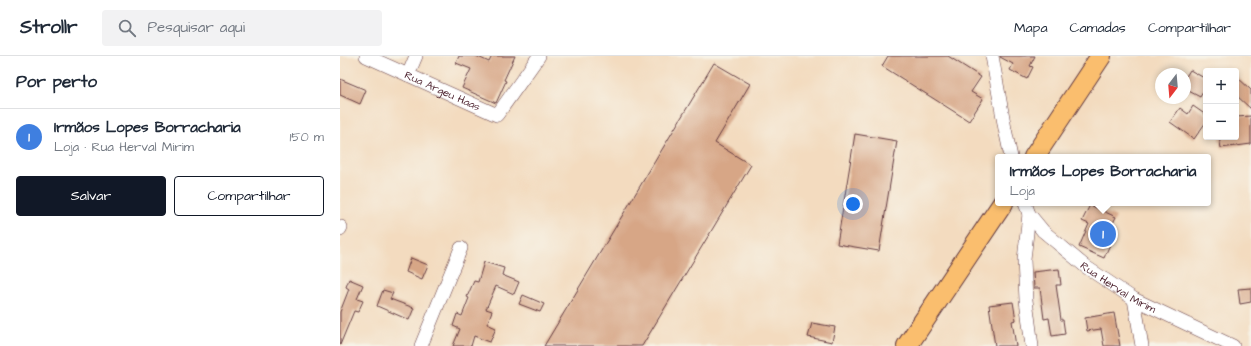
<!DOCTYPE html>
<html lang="pt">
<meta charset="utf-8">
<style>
body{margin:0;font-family:"Architects Daughter",sans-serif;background:#f2f2f3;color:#1f2937}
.controls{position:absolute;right:12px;top:12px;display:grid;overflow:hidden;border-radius:4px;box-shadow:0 2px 6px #0003}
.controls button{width:36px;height:36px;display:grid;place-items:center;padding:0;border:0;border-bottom:1px solid #e0e1e3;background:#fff;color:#1f2937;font:20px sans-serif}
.compass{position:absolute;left:815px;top:12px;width:36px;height:36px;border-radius:50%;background:#fff;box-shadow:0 2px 6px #0003;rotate:196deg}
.you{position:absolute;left:513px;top:148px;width:14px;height:14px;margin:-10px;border:3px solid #fff;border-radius:50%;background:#1a73e8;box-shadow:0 0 0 6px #1a73e833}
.badge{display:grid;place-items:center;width:26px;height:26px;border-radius:50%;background:#111827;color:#fff;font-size:13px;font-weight:700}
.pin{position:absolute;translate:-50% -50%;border:2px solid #fff;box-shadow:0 1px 4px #0006}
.popup{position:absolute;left:655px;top:98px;width:216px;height:52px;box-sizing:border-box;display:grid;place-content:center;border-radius:4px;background:#fff;filter:drop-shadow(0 1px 3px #0005);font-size:13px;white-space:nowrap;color:#747a83}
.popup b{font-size:15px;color:#1f2937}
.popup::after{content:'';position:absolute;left:50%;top:100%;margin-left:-8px;border:8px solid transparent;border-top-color:#fff}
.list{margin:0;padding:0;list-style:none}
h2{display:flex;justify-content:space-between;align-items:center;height:52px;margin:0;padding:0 16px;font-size:17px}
h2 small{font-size:13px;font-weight:400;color:#747a83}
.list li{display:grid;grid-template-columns:26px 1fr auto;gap:12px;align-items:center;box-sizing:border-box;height:56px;padding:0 16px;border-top:1px solid #e0e1e3}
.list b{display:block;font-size:15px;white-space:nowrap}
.list p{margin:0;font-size:13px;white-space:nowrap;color:#747a83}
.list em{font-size:13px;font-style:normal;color:#747a83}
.actions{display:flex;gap:8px;padding:12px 16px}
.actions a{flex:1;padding:9px 0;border:1px solid #111827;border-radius:4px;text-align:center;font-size:14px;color:#111827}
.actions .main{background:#111827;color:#fff}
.icon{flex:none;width:22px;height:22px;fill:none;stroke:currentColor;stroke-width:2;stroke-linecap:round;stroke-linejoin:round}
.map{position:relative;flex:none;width:911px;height:290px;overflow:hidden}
header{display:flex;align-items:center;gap:24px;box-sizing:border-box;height:56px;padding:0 20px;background:#fff;border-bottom:1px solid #e0e1e3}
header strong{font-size:19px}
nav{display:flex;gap:22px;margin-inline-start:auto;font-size:14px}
.search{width:280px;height:36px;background:#f2f2f3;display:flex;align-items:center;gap:10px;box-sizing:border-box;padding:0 14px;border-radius:4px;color:#747a83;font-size:15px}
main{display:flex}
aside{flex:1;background:#fff}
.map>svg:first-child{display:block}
.building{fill:#d7a686}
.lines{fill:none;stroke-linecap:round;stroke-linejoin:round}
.minor-casing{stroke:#633b41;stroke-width:14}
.highway-casing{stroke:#633b41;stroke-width:22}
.minor{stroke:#fff;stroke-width:13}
.highway{stroke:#fabe6e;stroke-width:20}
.labels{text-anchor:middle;stroke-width:4;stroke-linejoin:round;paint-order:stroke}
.street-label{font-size:11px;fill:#4a1f2b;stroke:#f7f3e8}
</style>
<header>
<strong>Strollr</strong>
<div class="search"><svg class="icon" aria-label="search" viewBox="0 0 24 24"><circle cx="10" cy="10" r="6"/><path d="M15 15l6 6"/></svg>Pesquisar aqui</div>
<nav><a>Mapa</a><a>Camadas</a><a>Compartilhar</a></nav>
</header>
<main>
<aside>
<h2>Por perto<small></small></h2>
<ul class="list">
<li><span class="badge" style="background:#3f7fe0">1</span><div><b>Irmãos Lopes Borracharia</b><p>Loja · Rua Herval Mirim</p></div><em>150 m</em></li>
</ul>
<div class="actions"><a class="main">Salvar</a><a>Compartilhar</a></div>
</aside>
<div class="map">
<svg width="911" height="290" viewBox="0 0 911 290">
<rect width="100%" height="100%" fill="#f7f3e8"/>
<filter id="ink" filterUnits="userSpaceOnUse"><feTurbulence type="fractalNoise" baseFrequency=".025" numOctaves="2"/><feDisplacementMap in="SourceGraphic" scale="8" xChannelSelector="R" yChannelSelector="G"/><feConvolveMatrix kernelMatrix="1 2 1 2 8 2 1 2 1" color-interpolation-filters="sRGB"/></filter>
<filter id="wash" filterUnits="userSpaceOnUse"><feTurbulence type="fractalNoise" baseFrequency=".012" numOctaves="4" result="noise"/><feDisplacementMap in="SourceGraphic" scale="16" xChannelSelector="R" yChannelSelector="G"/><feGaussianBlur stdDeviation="0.9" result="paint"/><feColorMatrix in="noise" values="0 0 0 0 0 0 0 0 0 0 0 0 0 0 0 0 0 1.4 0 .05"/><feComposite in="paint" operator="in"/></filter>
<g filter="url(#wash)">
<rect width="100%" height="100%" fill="#f3dbbf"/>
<g id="blocks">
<g class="building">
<polygon points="119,0 136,0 149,6 152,0 175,0 164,24 166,25 156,47 122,32 131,13 116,7"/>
<polygon points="548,0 608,0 641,21 631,36 643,43 629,65 542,10"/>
<polygon points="660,0 695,0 690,10 693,11 687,23 670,14 673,8 660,1"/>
<polygon points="374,7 410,28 375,87 411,109 302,290 204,290"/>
<polygon points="850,14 866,23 866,31 860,41 845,33 845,22"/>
<polygon points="896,20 911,34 911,53 896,39"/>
<polygon points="0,23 26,34 20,48 0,39"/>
<polygon points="853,50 866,59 866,66 854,83 830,66 840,52 848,58"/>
<polygon points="911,60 911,88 881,92 879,81 896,81 896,61"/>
<polygon points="515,78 557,85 539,195 497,188"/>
<polygon points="750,149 776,161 769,175 775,177 764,202 739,191 749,168 742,165"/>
<polygon points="71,202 88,209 82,223 66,216"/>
<polygon points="144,206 164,212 162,219 179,226 174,238 156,230 146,253 152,255 147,268 156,272 150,286 134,280 131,290 113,290 120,273 113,270 117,258 122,260 129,242 127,241 134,225 138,226"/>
<polygon points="719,213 721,229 716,229 721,264 723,264 725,278 712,280 709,262 704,263 700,232 694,232 693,216"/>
<polygon points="9,223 23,229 17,243 23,245 18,256 14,255 0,289 0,256 9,233 6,231"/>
<polygon points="911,232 911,246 900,248 898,233"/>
<polygon points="43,234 53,237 50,243 74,252 69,264 37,250"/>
<polygon points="183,239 204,248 200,256 179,248"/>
<polygon points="673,246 676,264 672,265 676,290 655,290 649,249"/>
<polygon points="774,257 780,290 764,290 761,273 747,275 745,262"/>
<polygon points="472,267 495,271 492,286 468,281"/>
</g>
</g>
</g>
<g filter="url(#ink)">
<use href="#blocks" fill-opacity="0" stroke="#633b41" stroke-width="1"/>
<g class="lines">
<defs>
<g id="minor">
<path id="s1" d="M26 0 157 59 199 0"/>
<polyline points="652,0 665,73 671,101"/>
<polyline points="68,19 76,0"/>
<path id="s2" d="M685 147 689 158 703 175 746 211 794 243 893 290"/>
<polyline points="689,158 684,204 686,244 692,290"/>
<polyline points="0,173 1,171"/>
<polyline points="794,243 802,290"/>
<polyline points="81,290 121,192"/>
</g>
<g id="highway">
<polyline points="694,101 761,0"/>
<polyline points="567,290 663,147"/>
</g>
</defs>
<use href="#minor" class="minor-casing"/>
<use href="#highway" class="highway-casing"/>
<use href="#minor" class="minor"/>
<use href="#highway" class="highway"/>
</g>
</g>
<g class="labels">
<g class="street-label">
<text dy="4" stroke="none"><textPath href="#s1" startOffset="84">Rua Argeu Haas</textPath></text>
<text dy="4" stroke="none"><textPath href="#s2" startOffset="128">Rua Herval Mirim</textPath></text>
</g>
</g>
</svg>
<div class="controls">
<button>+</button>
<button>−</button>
</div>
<svg class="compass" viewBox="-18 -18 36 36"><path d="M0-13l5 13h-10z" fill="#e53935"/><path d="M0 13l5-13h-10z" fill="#747a83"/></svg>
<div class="you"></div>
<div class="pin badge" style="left:763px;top:178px;background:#3f7fe0">1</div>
<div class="popup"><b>Irmãos Lopes Borracharia</b>Loja</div>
</div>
</main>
